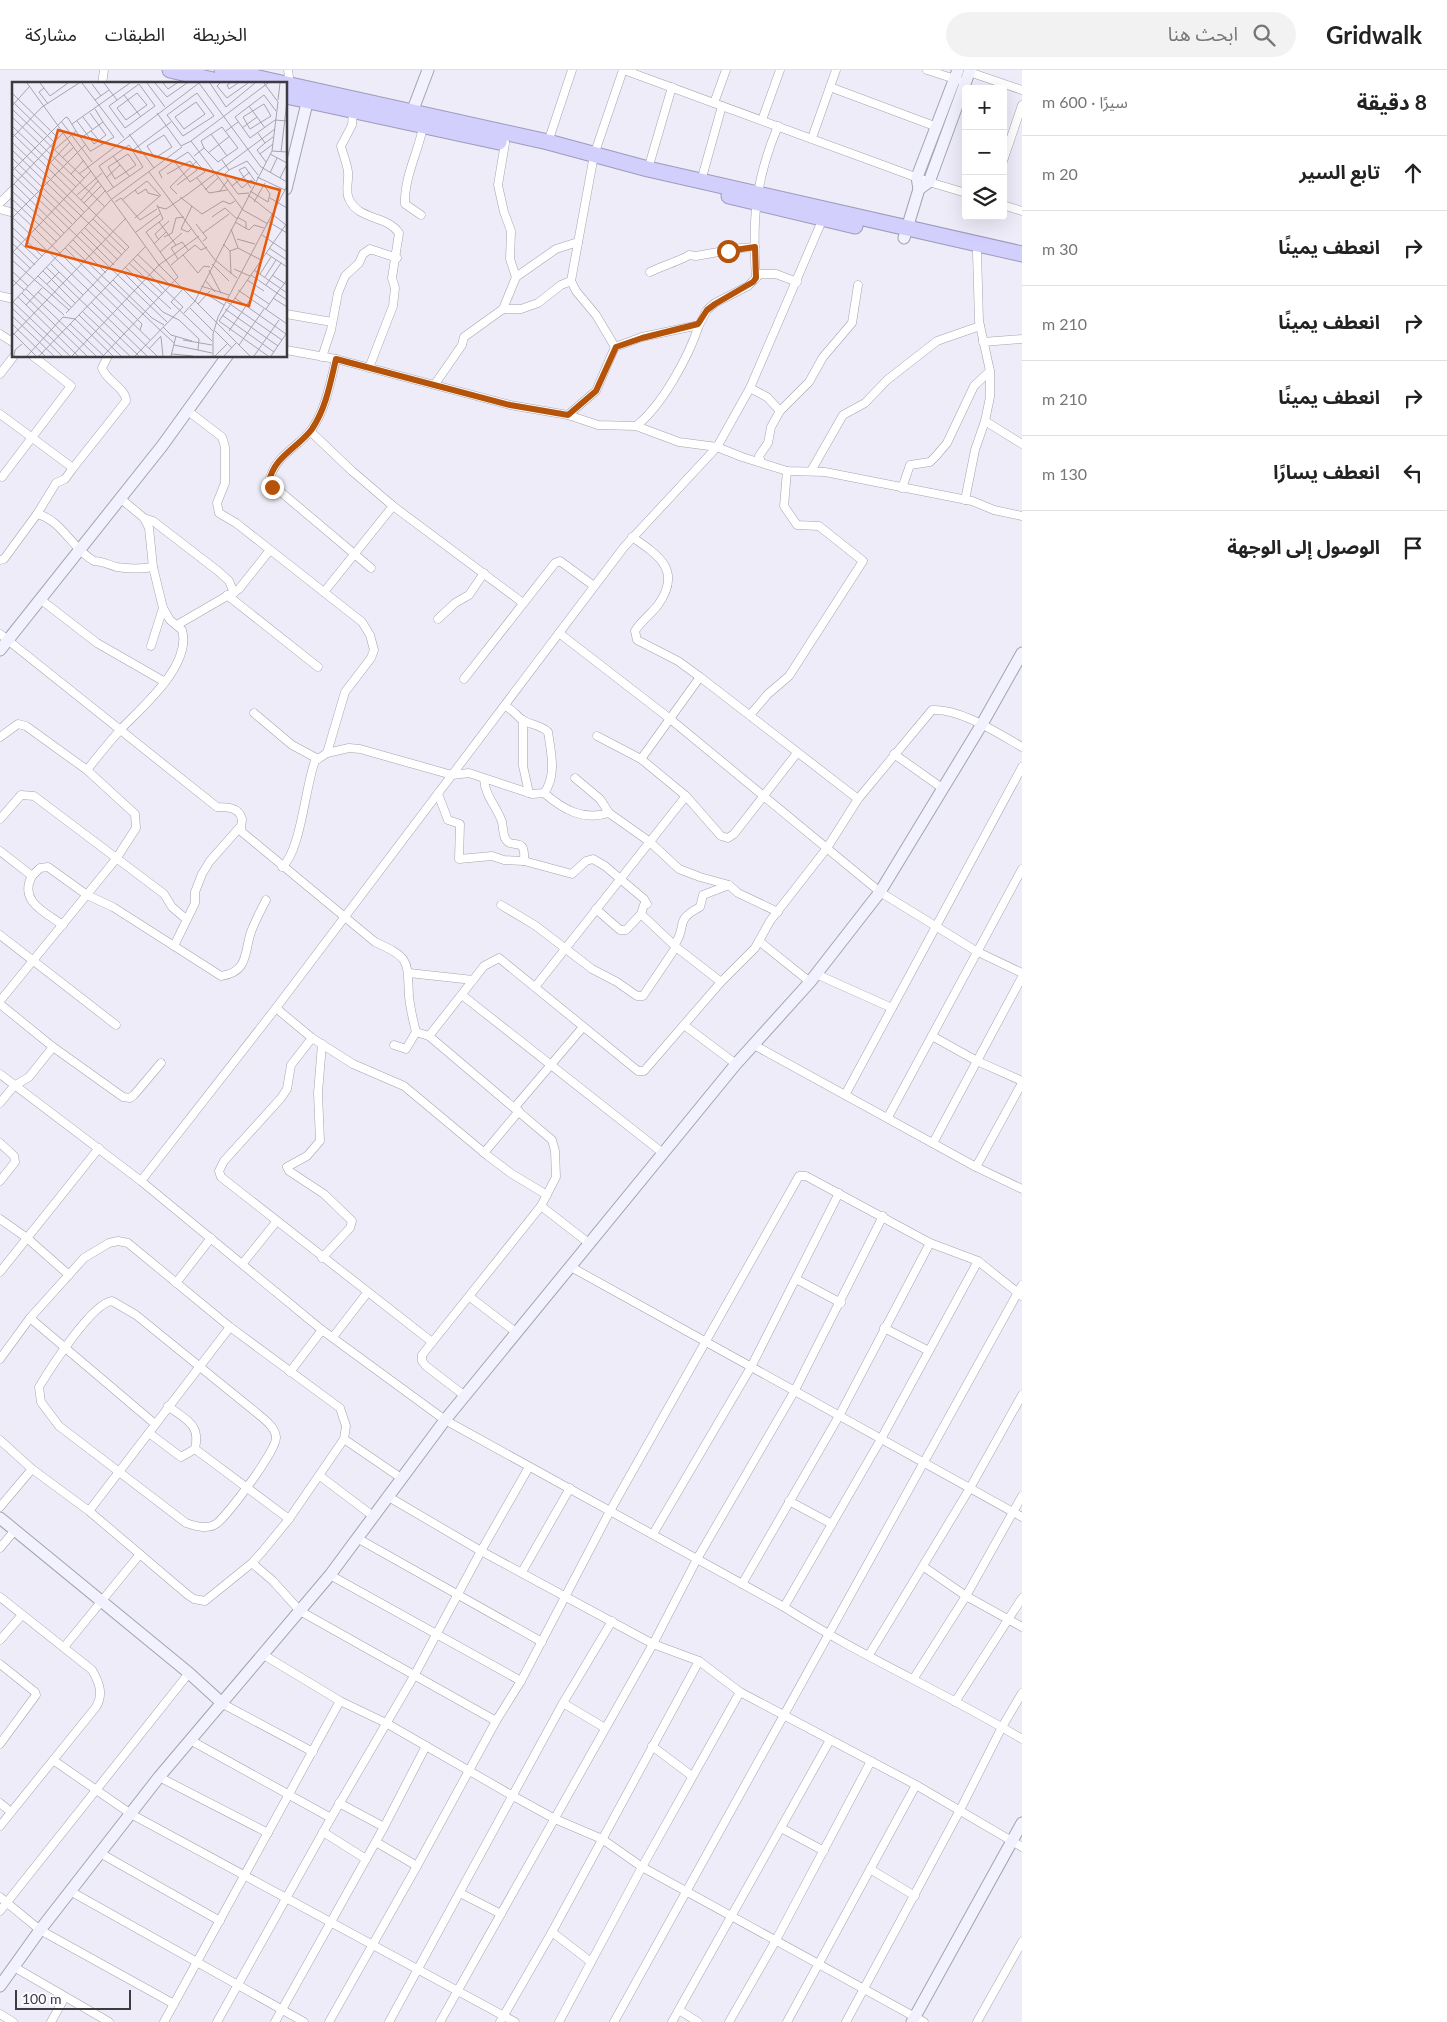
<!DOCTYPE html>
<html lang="ar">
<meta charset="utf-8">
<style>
body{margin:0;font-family:Lato,"Noto Sans Arabic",sans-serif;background:#f2f2f2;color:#222;direction:rtl}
.controls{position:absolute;right:15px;top:15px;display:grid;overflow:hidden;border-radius:5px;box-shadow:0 5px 20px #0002}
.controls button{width:45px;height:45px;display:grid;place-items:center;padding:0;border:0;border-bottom:1px solid #e0e0e0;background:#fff;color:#222;font:25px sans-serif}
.scale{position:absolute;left:15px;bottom:12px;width:116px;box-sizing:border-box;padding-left:5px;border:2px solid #3b3b40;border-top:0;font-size:14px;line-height:18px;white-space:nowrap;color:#3b3b40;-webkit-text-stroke:4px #fafaff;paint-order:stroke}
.stop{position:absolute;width:15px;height:15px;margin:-11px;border:4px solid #b45309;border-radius:50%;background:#fff}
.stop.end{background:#b45309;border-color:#fff;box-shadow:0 1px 5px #0008}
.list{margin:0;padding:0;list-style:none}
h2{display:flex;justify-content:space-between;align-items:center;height:65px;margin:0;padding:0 20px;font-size:21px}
h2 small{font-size:16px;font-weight:400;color:#767676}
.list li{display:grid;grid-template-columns:32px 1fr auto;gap:15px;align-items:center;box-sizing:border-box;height:75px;padding:0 20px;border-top:1px solid #e0e0e0}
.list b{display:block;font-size:19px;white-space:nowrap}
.list em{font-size:16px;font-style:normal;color:#767676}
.icon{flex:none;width:28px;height:28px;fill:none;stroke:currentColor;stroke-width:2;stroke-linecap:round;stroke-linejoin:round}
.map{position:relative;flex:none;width:1022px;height:1952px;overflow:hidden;direction:ltr}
header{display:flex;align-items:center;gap:30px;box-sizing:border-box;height:70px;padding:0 25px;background:#fff;border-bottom:1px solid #e0e0e0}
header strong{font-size:24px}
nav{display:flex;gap:28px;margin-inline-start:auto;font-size:18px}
.search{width:350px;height:45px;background:#f2f2f2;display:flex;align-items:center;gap:12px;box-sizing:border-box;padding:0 18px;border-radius:28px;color:#767676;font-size:19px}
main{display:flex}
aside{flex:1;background:#fff}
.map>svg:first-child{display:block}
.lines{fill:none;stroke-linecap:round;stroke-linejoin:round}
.street-casing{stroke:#a4a4af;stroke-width:9}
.secondary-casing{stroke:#a4a4af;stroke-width:13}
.highway-casing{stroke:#9d9bbb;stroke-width:17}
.street{stroke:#fff;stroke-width:8}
.secondary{stroke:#f2f1fe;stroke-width:11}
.highway{stroke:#d2cffd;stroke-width:15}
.route{stroke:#b45309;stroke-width:6}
.inset-road{fill:none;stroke:#a6a5ae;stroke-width:1}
.view{fill:#e8590c;fill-opacity:0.15;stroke:#e8590c;stroke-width:2.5}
.inset-edge{fill:none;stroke:#3b3b40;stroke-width:2.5}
</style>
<header>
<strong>Gridwalk</strong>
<div class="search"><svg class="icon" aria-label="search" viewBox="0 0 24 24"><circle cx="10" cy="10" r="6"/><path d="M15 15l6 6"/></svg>ابحث هنا</div>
<nav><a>الخريطة</a><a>الطبقات</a><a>مشاركة</a></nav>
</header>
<main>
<aside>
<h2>8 دقيقة<small>سيرًا · 600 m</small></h2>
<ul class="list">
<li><svg class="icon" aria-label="ahead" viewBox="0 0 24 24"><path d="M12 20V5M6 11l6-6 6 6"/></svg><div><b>تابع السير</b></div><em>20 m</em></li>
<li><svg class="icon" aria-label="right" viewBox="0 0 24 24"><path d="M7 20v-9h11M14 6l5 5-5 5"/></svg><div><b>انعطف يمينًا</b></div><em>30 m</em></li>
<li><svg class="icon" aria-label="right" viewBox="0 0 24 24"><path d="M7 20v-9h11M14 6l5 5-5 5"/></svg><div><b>انعطف يمينًا</b></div><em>210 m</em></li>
<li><svg class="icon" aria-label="right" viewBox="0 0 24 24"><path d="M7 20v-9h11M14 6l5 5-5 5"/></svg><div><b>انعطف يمينًا</b></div><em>210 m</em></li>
<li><svg class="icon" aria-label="left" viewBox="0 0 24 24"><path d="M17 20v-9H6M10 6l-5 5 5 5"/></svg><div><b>انعطف يسارًا</b></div><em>130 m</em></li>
<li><svg class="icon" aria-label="arrive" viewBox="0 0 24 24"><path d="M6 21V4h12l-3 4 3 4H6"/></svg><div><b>الوصول إلى الوجهة</b></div></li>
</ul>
</aside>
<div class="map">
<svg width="1022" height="1952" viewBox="0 0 1022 1952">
<rect width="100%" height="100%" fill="#edecf8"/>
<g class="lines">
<defs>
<g id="street">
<polyline points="288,0 290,15"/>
<polyline points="624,0 929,112 966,123"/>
<polyline points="927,0 958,10"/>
<polyline points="969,2 1022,20"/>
<polyline points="102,14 104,0"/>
<polyline points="830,17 937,57"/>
<polyline points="714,33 726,0"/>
<path d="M353 42 352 55 341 76C343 85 347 93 348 102 349 111 345 121 349 129 359 151 387 145 399 163L392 208 395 218 393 236 369 298"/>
<polyline points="762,50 780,0"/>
<polyline points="812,68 836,0"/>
<polyline points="548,72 572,0"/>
<polyline points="1003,91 1022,35"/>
<polyline points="648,99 672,17"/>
<polyline points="701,111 722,36"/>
<polyline points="0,133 14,119"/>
<polyline points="1003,135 1022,141"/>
<polyline points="0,139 14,143"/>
<path d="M421 145 405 134C404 107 418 83 423 57"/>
<path d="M650 202C659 197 685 189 689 185L696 186 741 178 755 177"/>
<polyline points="516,207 556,179 578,172"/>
<path d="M756 208C752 149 755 111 778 56"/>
<polyline points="0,226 14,229"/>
<polyline points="503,239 516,207 510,189 511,161 504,142 498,115 505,73"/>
<polyline points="286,244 332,252"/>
<polyline points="0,264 14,273"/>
<polyline points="983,272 1022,269"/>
<polyline points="615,277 596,245 576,221 571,211 594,85 623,0"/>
<polyline points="615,277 642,267 699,255 707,240 715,233 748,216 760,204 776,204 797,212"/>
<polyline points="286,280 336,289 510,335 568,345 598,355 636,356 679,372 717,377 742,387 787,401 825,402 972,431 994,440 1022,446"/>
<polyline points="322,287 331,260 338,223 345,206 359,193 363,184 370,179 397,188"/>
<path d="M336 289C330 314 326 338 312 359 297 379 275 384 269 412L371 498"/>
<polyline points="0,304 14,286"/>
<polyline points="435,314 462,275 464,267 503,239 521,239 538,233 561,215 571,211"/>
<polyline points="750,318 767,327 780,341"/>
<path d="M188 341 222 367 225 377V413L217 433 219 443 236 453 362 552 370 565 374 580 371 588 345 622 327 683 315 691C305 717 301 781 282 797"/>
<polyline points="0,344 73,398 65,409 56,413 37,444"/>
<polyline points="568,345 596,321 615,277"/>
<polyline points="985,351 1022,374"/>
<path d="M636 356C662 336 689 286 699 255"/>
<polyline points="310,361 352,401 393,436 523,533"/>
<polyline points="761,392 759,386 768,373 771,357 780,341 809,312 823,287 852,253 858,215"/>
<path d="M73 398 126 331C126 318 106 311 102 298L108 286"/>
<polyline points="811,401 843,345 865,333 887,310 937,271 980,256"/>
<polyline points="2,407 71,316 33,286"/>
<polyline points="902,418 910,395 930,392 936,386 947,373 974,316 990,301"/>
<polyline points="965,430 975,380 985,351 990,327 990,301 979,251 977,182"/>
<polyline points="144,448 153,451 218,501 229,511 234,523"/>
<path d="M632 467C660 486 682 501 658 535 651 544 641 551 635 561L637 570 678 591 700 607 858 729"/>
<path d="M0 490 4 489 37 444C62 450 72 479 94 491 103 491 108 495 117 497 129 499 141 499 153 497"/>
<polyline points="324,522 393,436"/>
<polyline points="227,525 318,597"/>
<polyline points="40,529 97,573 165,612"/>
<polyline points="438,549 455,533 469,525 484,503"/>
<polyline points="177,555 239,519 270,480"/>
<polyline points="559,563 669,648 880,822 976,881 1022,903"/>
<path d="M0 564 217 737C227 737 239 737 242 749 242 754 240 756 242 762L375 872C411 888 407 891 409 926 410 938 413 950 416 962"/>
<polyline points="151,576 163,538"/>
<polyline points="700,607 641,689 686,726 721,766 728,768 734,764 797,683"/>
<polyline points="464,609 555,493 560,491 594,516"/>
<polyline points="254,643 292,675 318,689"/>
<polyline points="750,645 768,624 789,606 863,491 819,456 797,455 784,436 787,401"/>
<polyline points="523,650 523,696 529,723"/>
<polyline points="597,666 641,689"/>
<polyline points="0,667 18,654 26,656 87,700 135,744 136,758 116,789 0,931"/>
<path d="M327 683 349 678 360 679 452 705 469 703 532 724 544 723C557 706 551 682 548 662 540 654 529 655 521 649 515 644 513 640 505 636"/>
<polyline points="894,684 942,718"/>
<path d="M87 700C98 686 109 672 122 658 143 636 192 595 182 560L170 550 163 538 153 497 149 458 144 448 120 428"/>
<polyline points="575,708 600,729 609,743 650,772 679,799 700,807 729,815 738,823 778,842"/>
<path d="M484 709C485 726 497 737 502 752 503 757 503 763 505 768 511 781 526 764 524 791"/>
<path d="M544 723C564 740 583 751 609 743"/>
<polyline points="438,724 448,750 460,754 459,789 492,786 504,790 524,791 572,804 586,791 593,789 605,796 644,829 647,834 644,835 641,844"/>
<polyline points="0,749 21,725 34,726 164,824 172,837 186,849"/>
<path d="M0 781 32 806 40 798 48 797 87 825 113 837 221 906C249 902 244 882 251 862 255 851 261 840 266 830"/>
<path d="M32 806C18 831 46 843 63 855"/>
<polyline points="501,835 536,856 592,899 617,912 637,926 643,926 676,877"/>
<polyline points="596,839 620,860 626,860 641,844 676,877 721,912"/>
<polyline points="0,865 116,955"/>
<polyline points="759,871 810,912"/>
<path d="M675 874C688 855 673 851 700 837L703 825 729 815"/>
<polyline points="174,876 195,833 195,822 202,804 210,791 240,757"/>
<polyline points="409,903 473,910"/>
<polyline points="816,904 892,938"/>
<polyline points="535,917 686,726"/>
<polyline points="462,925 664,1084"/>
<polyline points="0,934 53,977 123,1027 130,1028 134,1025 161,993"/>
<polyline points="276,938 312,968 353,994 404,1016 488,1086 512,1104 547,1125"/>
<polyline points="684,955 736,994"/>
<path d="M429 966 484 896 499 888 638 1001H644L721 912 755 878 770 851 827 778 858 729 932 640C960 638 999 664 1022 677"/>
<polyline points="932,966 977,991 1022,1011"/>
<polyline points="312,968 291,995 287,1019 281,1028 224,1091 219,1101 221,1107 432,1272"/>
<polyline points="322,974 318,1023 320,1071 307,1086 287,1097 289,1101 324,1124 352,1151 350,1158 322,1188"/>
<polyline points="394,975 406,979 416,962 429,966 552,1070 555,1081 556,1107 541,1136 422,1285 422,1291 426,1296 465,1326"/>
<polyline points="754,975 976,1097 1022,1119"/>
<path d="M0 1004 141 1111 322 1260 445 1350 784 1537C860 1586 944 1622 1022 1669"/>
<polyline points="845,1025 1022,697"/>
<polyline points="0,1033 14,1016 29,1007 53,977"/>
<polyline points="515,1037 583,957"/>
<polyline points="888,1047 1022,799"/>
<polyline points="0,1073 14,1086 15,1092 0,1111"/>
<polyline points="933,1073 1022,907"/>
<polyline points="484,1083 519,1041"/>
<polyline points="976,1097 1022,1013"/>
<polyline points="141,1111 276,938 624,477 717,377 750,318 824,146"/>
<polyline points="541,1136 590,1174"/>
<polyline points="0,1149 27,1168 69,1205"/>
<polyline points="243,1193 276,1152"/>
<polyline points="571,1197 1022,1447"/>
<polyline points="0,1202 99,1078"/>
<polyline points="796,1209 841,1233"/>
<polyline points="176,1213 211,1168"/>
<polyline points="470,1227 517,1263"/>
<path d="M112 1231 136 1245 258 1344C265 1350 275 1357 276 1367 278 1379 227 1446 216 1454 207 1460 195 1456 186 1453L59 1356 41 1332 39 1317C50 1299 92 1233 112 1231Z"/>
<polyline points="30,1248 155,1354"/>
<polyline points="884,1258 929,1281"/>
<polyline points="333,1267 367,1223"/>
<polyline points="0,1289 30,1248 84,1188 109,1173 118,1171 128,1173 230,1257 340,1338 346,1356 344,1369 289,1449 262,1482 252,1493 205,1531 194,1529 188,1525 89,1441 32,1399 0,1370"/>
<polyline points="290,1302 322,1260"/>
<path d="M149 1363 181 1387 195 1379C201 1354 186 1350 168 1336"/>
<polyline points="344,1369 401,1408"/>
<polyline points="195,1379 289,1449"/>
<polyline points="320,1406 373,1446"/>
<polyline points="387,1426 481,1481 653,1574 699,1591 740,1622 916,1715 1022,1777"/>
<polyline points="789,1431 832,1454"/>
<polyline points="0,1437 32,1399"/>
<polyline points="89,1441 230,1257"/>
<polyline points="653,1464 751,1297 839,1123"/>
<polyline points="357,1468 542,1572"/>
<polyline points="0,1478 15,1460"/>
<polyline points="252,1493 273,1511 300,1541 496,1651"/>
<polyline points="924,1497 966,1526 1022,1557"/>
<polyline points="522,1502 570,1418"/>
<polyline points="330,1505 521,1611"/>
<polyline points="742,1514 839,1346 930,1173"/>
<path d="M0 1527 92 1600C99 1612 104 1624 96 1637L0 1756"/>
<polyline points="784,1537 881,1369 978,1191"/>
<polyline points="0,1570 22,1545"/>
<polyline points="65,1576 140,1484"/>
<polyline points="262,1584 340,1631 386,1653 513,1726 555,1749 602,1769 642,1797 924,1952"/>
<polyline points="869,1585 970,1418 1022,1325"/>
<polyline points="0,1594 35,1622 36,1625 0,1674"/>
<polyline points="914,1608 966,1526 1022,1426"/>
<polyline points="955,1632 1022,1528"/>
<polyline points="563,1633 605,1658"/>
<polyline points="223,1634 313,1682"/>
<polyline points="190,1670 331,1748"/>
<polyline points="652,1676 692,1706"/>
<polyline points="53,1690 131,1744 515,1952"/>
<polyline points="159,1707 268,1763"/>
<polyline points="0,1733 11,1742"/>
<polyline points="339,1733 384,1757"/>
<polyline points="781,1758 824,1781"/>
<polyline points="323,1762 366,1789"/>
<polyline points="376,1772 417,1796"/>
<polyline points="100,1783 220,1851"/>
<polyline points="870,1799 915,1826"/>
<polyline points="70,1821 304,1952"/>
<polyline points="460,1823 501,1844"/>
<polyline points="0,1827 40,1860 174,1934"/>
<polyline points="0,1841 189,1603"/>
<polyline points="552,1862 591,1892"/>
<polyline points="14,1897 109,1952"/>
<polyline points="679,1940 698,1952"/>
<polyline points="0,1944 13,1952"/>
<polyline points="51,1952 65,1927"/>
<polyline points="164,1952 340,1631"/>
<polyline points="217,1952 331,1748 414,1606 481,1481 529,1397"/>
<polyline points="275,1952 384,1757 426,1676"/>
<polyline points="329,1952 417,1796 496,1651 521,1611 610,1441 799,1106 806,1106 930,1173 978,1191 1022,1226"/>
<polyline points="389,1952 563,1633 612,1551"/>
<polyline points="440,1952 653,1574 697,1489 794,1322 883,1146"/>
<polyline points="500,1952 552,1862 699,1591"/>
<polyline points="559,1952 642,1797 740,1622"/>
<polyline points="614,1952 1022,1215"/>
<polyline points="672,1952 830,1670"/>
<polyline points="729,1952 776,1870 871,1691"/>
<polyline points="787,1952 916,1715"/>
<polyline points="846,1952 960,1740 1002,1657 1022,1623"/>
<polyline points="977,1952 1022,1872"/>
</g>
<g id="secondary">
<polyline points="412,42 428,0"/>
<polyline points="286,119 309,25"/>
<polyline points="919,119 929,112 970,0"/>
<polyline points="904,168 919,119 917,107 958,0"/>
<polyline points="0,580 162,376 227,286"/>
<polyline points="0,1448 189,1603 223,1634"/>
<polyline points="0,1916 40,1860 159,1707 330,1505 445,1350 736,994 810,912 880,822 982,654 1022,583"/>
<polyline points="912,1952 1022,1753"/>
</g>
<g id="highway">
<polyline points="170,0 230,14"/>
<polyline points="222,0 286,14"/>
<polyline points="286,14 548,72 648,99 1022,184"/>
<polyline points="286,26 499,72"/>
<polyline points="729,126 855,156"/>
</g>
</defs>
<use href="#street" class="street-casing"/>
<use href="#secondary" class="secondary-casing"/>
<use href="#highway" class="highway-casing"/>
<use href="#street" class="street"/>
<use href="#secondary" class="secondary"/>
<use href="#highway" class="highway"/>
</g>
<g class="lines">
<path class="route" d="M272 417 269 412C274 386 298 378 312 359 326 338 330 314 336 289L510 335 568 345 596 321 616 277 642 268 698 254 707 240 715 234 753 212 756 208 755 177 728 181"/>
</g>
<g transform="translate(12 12)">
<rect width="275" height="275" fill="#edecf8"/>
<path class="inset-road" d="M15 1 147 183 204 240M28 1 38 14 56 1M70 1 112 56M92 1 105 18M135 1 153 25M143 1 155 15 175 1M151 1 156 7 165 1M187 1 249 85 275 100M198 1 214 25 243 1M208 1 205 4 215 16 236 1M218 1 215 3 217 7 226 1M80 2 89 14M127 2 143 24 113 46 97 24ZM32 6 27 10 36 22M0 11 46 56M125 11 135 23 114 38 105 26ZM185 11 202 34 171 54 155 33ZM112 13 129 35M83 18 97 8M266 18 268 1M0 19 42 60M184 20 193 32 172 47 163 35ZM252 22 259 34 238 47 231 35ZM0 24 17 5M237 24 253 46M0 27 72 96M83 27 91 40M264 29 252 13 223 35 238 56 263 38 275 39M145 31 169 64 179 59 231 128 256 142M0 35 93 125M71 35 80 47M49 39 80 80M65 39 82 62 94 53 78 31M60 42 118 1M0 44 64 105M230 46 245 35M79 49 91 63M214 49 226 40M0 51 117 165 54 231M246 51 253 61 261 55M117 52 142 86M199 52 215 74M152 53 160 65 143 76 135 64ZM0 56 30 25 67 1M179 59 256 1M0 60 72 130M253 61 245 68 254 80M0 68 110 173M42 68 64 49M121 68 159 40M260 69 275 70M269 70 275 19M196 71 218 54M116 72 124 83 103 97 96 85ZM248 72 261 62M258 72 275 81M101 74 118 95M182 74 192 66 206 80 226 66 210 45 189 59 192 66M0 76 65 139M50 76 62 65M38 81 58 60M0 84 60 142M217 88 235 79 246 93M0 89 54 35 56 36 64 49 78 69H79L102 55 91 40 69 56M137 90 203 178 225 196M258 91 265 76M0 92 155 240M59 92 72 78M67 92 187 1M155 92 178 79 185 88 165 103M221 95 230 106 239 98 242 100M245 95 273 108M94 96 108 83M150 96 147 90 162 79 176 70 193 90 178 100 162 79M185 96 197 111 215 108M268 96 275 82M216 98 220 104 238 90M2 102 52 151M0 104 51 51M220 104 226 112 237 111M239 106 227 88 233 85 243 99M123 108 126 112 134 107 136 111 147 114M193 108 206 96M0 109 49 155M238 109 256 120 258 112 252 103M95 110 131 85 117 63 87 84 101 105M207 110 216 98 212 93 217 88 210 78M165 112 158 105 185 79M65 113 90 91M236 113 274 143M168 115 190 132 211 119 218 122 223 119M258 116 275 126M0 117 45 160M69 118 86 99M110 118 135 99 148 113M103 120 109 116 128 138 145 127M242 120 253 101M72 121 90 103M0 125 138 258M146 125 154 127 176 112 263 47M0 135 145 274M200 135 213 126 225 137M225 135 234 140V147M0 136 74 62M123 136 149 113M81 137 114 169M147 140 164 163M223 140 237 148 242 143 252 146M257 140 275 151M184 142 195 156 191 159M0 145 30 174M73 146 106 178M180 146 176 150 169 147 180 124M219 147 226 166M69 150 102 183M124 150 148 132M191 151 217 132M0 153 27 178M250 153 275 170M152 155 160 151 164 136 172 135M225 157 243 162M61 158 94 191M147 158 143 152 157 139M0 161 23 183M142 162 154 150M211 162 218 169 219 192M57 163 162 261M53 166 130 242 128 248M257 166 275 178M218 169 226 166 249 178M1 170 19 187M148 170 170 151M0 171 79 89M254 171 275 185M125 172 159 204M171 173 186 191 192 184 198 185M121 177 171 225 123 274M166 177 159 166 170 160 177 169M0 178 57 228M117 181 151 212M39 182 71 213M200 182 217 199M159 183 183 163 189 168 195 165M34 185 127 274M113 185 159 227M222 187 238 194M197 188 209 211M242 188 275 211M0 189 16 204M31 189 63 221M110 189 151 230 167 238 187 257 186 268M248 192 259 175M239 193 275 218M260 193 275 203M26 194 59 225M253 195 264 178M0 197 12 208M101 198 140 236 152 243M193 198 203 210M235 198 252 209M35 202 47 190M254 203 269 181M189 204 217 213M0 205 94 108M14 207 84 274M171 207 159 220 200 259M226 208 275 242M26 210 52 233M10 211 75 274M241 211 257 222M265 211 275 198M194 212 212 223M6 215 66 274M223 216 274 252M261 216 275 225M1 220 58 274M79 220 135 274M215 220 270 258M0 221 100 117 170 65M186 222 198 209M14 223 30 206M0 226 50 274M178 226 201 249M213 227 266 264M254 227 265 211M70 229 118 274M172 231 183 219 260 69 266 20 252 1M67 233 109 274M210 233 262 270M0 234 42 274M204 240 238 274M0 242 33 274M58 242 92 274M151 245 159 253 180 259M203 249 220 266M217 249 238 218M0 250 24 274M0 254 114 136M149 255 151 274M171 258 200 263M162 263 200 271M227 263 252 227M137 267 149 254M160 272 181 274M2 274 3 268 10 262M15 274 51 235 63 237 101 274M27 274 134 164M60 274 147 183 187 154M91 274 166 195 134 150 151 137 145 123M159 274 164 254M201 274V252L206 235 275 104M203 274 216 261M212 274 224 261M242 274 267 238M256 274 207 239 275 141M259 274 274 252"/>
<path class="view" d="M46 48 268 108 237 224 14 164Z"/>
<rect width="275" height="275" class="inset-edge"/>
</g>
</svg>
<div class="controls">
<button>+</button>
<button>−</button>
<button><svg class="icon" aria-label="layers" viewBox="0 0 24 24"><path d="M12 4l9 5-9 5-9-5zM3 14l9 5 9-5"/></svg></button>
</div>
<div class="scale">100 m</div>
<div class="stop" style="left:728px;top:181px"></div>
<div class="stop end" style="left:272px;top:417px"></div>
</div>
</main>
